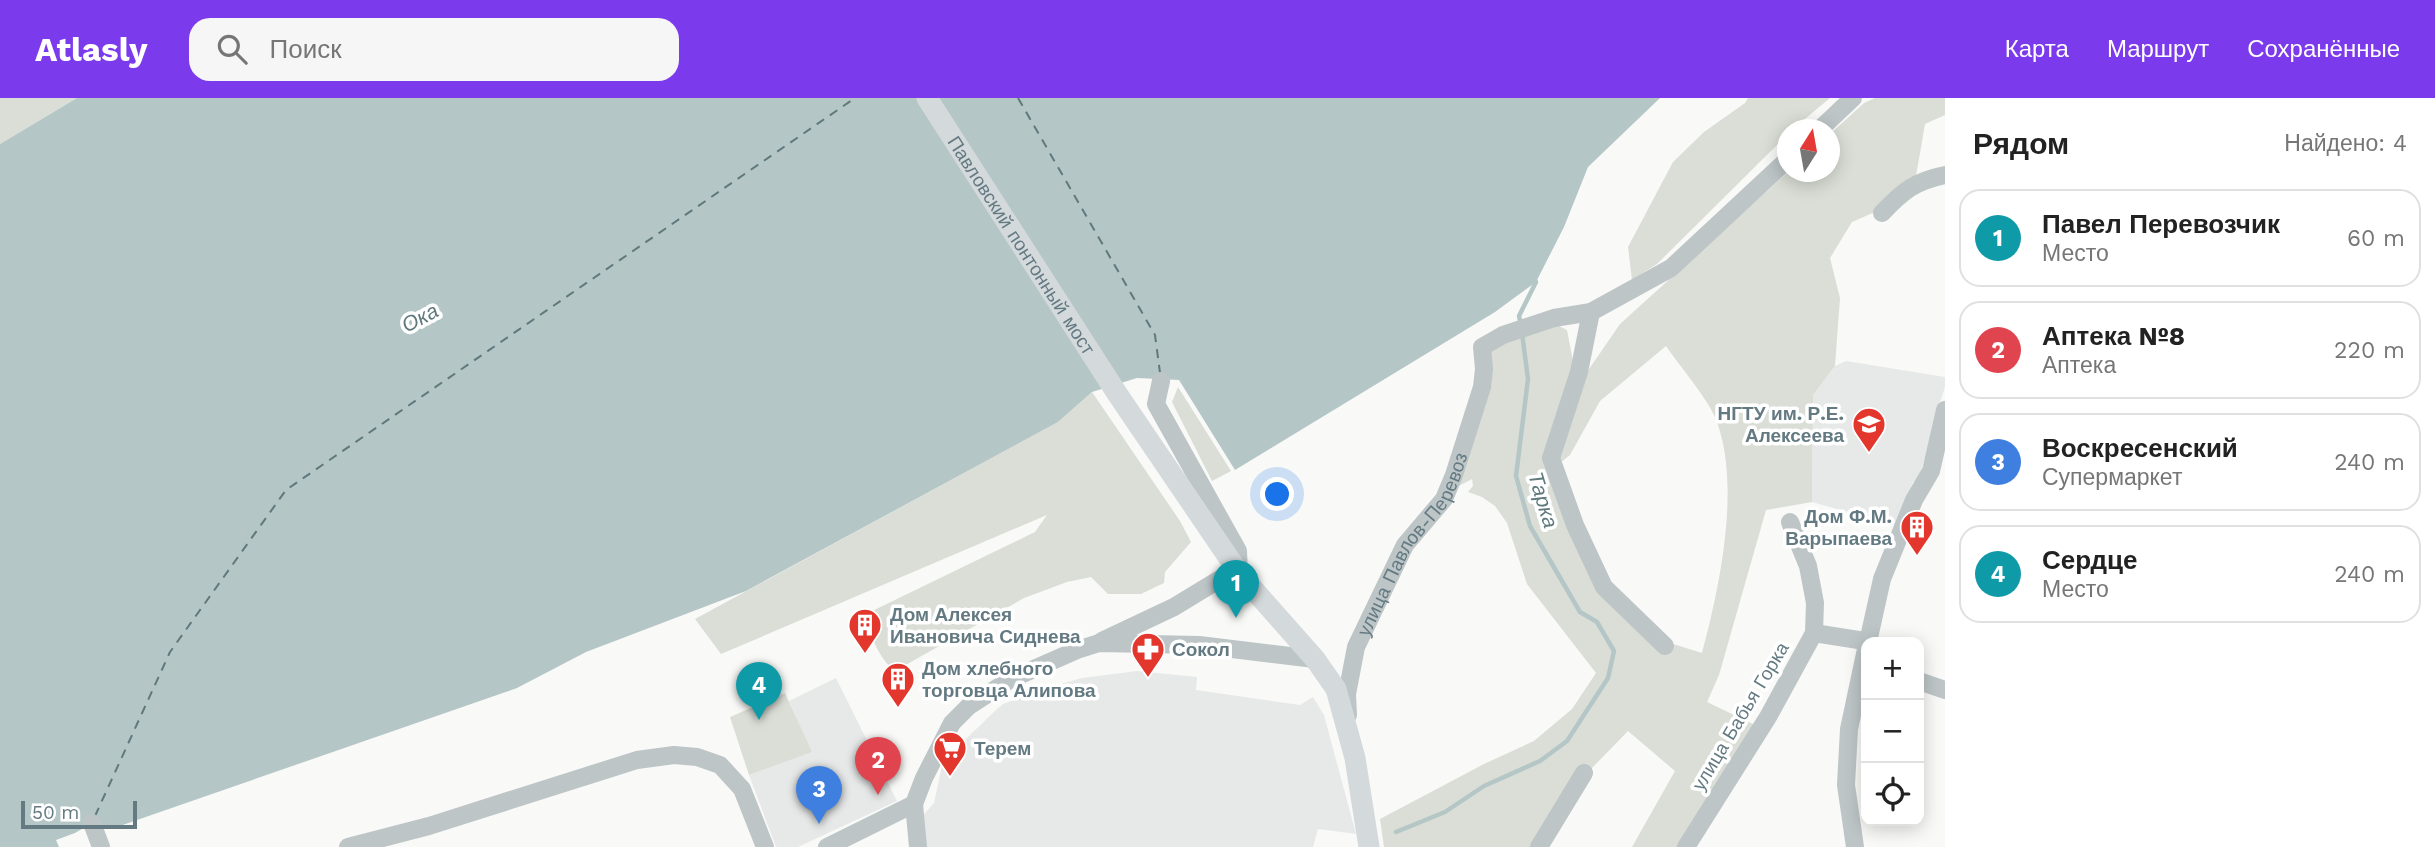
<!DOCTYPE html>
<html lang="ru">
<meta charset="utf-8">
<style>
body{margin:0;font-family:"Work Sans",sans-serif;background:#f6f6f6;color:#222}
.controls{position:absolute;right:21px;bottom:21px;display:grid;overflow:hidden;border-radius:14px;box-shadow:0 4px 18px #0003}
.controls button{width:63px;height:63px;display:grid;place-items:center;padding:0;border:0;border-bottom:2px solid #e0e0e0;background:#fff;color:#222;font:35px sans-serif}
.compass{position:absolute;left:1777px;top:21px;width:63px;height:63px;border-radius:50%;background:#fff;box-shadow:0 4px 18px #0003;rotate:11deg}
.scale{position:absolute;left:21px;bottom:18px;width:116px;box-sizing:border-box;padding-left:7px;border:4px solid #647a82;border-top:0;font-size:19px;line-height:24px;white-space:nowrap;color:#647a82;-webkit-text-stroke:5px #fff;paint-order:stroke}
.you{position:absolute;left:1278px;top:397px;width:24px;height:24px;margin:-18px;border:5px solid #fff;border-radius:50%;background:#1a73e8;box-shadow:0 0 0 10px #1a73e833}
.badge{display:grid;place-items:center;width:46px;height:46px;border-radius:50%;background:#7c3aed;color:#fff;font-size:23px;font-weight:700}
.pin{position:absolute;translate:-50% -58px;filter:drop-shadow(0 2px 4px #0008)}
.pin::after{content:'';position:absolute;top:37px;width:24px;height:21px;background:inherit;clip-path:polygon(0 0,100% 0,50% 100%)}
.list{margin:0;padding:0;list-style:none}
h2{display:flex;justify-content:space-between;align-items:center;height:91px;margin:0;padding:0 28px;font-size:30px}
h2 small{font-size:23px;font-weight:400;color:#767676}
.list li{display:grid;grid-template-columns:46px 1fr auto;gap:21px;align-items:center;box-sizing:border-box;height:98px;margin:0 14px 14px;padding:0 14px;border:2px solid #e0e0e0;border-radius:21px}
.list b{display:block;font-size:26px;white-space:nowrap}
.list p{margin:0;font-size:23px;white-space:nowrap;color:#767676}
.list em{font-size:23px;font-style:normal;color:#767676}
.icon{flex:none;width:38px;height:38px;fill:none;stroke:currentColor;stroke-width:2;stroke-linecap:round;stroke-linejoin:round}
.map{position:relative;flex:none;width:1945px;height:749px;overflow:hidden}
header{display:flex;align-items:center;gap:42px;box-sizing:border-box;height:98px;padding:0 35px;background:#7c3aed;color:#fff}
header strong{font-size:33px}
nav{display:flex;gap:38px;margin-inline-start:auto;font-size:24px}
.search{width:490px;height:63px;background:#f6f6f6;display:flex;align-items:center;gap:18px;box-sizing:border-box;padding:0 24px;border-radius:21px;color:#767676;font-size:26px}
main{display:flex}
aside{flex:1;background:#fff}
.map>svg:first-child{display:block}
.built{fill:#e7e9e8}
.green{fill:#daded6}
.water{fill:#b5c6c7}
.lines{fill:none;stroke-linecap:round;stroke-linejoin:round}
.stream{stroke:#b5c6c7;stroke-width:4.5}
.ferry{stroke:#5f797c;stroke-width:2;stroke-dasharray:9 7;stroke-linecap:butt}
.minor{stroke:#bdc5c7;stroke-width:18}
.major{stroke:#d4d9dc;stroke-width:21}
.labels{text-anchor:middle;stroke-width:7;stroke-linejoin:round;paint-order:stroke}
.street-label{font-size:19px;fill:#647a82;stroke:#fff}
.poi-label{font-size:19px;font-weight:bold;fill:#647a82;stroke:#fff;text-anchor:start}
.water-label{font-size:21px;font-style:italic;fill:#5f797c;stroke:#fff}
</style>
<header>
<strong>Atlasly</strong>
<div class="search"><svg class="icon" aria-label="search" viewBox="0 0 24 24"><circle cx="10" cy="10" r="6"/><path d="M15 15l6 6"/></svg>Поиск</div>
<nav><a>Карта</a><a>Маршрут</a><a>Сохранённые</a></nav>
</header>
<main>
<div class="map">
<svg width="1945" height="749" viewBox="0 0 1945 749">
<rect width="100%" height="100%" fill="#f9f9f7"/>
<g class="built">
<polygon points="1846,263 1945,279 1945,289 1932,328 1935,329 1917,384 1913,384 1898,428 1812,404 1813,297 1835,268"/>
<polygon points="1137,573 1197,579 1196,592 1300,607 1313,599 1324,617 1356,736 1318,731 1313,749 923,749 920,721 934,705 943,663 996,612 1003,606 1043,591 1082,580"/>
<polygon points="836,580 897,703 798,749 776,749 749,677 811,654 789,603"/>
</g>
<g class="green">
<polygon points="0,0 77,0 0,46"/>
<polygon points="1748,0 1830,0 1793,31 1787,32 1787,37 1657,166 1632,182 1628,149 1673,64 1704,34 1745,5"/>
<path d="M1875 0H1945V17L1925 26 1916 78 1875 114 1852 124 1830 160 1840 200 1835 268 1813 297 1812 404 1766 412 1719 577 1707 604 1755 627 1681 749H1632L1675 673 1628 633 1592 670 1583 667 1537 749H1384L1380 721 1484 666 1534 643 1572 611 1596 575 1527 486 1507 425 1495 408 1482 399 1468 394 1473 388 1472 381 1453 391 1490 252 1507 241 1553 225 1567 232 1575 274 1547 367 1600 494 1670 545 1702 555C1720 488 1742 384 1715 319 1707 300 1679 267 1666 248L1600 303 1570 357 1560 365 1556 353 1587 274 1620 226 1788 74H1829L1830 36 1864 5Z"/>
<polygon points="1178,289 1231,373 1212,383 1172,304"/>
<path d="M1092 294 1180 423 1191 444 1165 474 1164 485 1141 496H1108L1091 479 1067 484 1024 500 895 573C878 560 871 537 864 517L1035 434 1047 417 721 556 695 521 1058 324Z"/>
<polygon points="785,595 812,654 749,677 730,619"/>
</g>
<polygon class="water" points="77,0 1660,0 1588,69 1564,129 1536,184 1495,214 1235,372 1179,282 1137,280 1092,294 1058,324 746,493 586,554 517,590 114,730 92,725 75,735 56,742 59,749 0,749 0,46"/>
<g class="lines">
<g class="stream">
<polyline points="1521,227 1519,218 1536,184 1534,180"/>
<polyline points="1396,734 1445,714 1484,688 1540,663 1567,643 1608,580 1614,553 1597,524 1580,514 1530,428 1516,378 1528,281 1522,235"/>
</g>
<g class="ferry">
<polyline points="1018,0 1155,237 1160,275"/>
<polyline points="95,718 170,554 286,392 855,0"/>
</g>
<g class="minor">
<polyline points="1819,32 1853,0"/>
<path d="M1882 115C1903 93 1915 83 1945 77"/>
<polyline points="1591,214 1579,274 1551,360 1575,427 1604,489 1665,548"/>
<polyline points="1814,535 1871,544"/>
<polyline points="1102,543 1174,509 1220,481 1239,475 1238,453 1156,306 1161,283"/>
<polyline points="1868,544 1882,481 1914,402 1931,373 1945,312"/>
<polyline points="1919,583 1945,592"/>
<path id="s1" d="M1348 617 1347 596 1356 549 1405 447 1444 401 1454 377 1482 289 1484 271 1482 249 1503 237 1554 220 1591 214 1671 170 1787 62"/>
<polyline points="914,706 918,749"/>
<polyline points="92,725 101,749"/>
<polyline points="348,749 429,728 637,662 674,657 697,659 720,667 742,691 765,749"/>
<polyline points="827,749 914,706 924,680 952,625 969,608 1011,581 1077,552 1099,545 1199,547 1315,561"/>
<polyline points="1539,749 1584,675"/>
<polyline points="1686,749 1768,619 1814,535 1815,505 1808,468 1790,424"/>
<polyline points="1855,749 1846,687 1849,631 1866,551"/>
</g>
<path class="major" id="s2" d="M927 0 1116 294 1239 475 1315 561 1336 591 1355 660 1369 749"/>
</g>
<defs>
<symbol id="university-pin" viewBox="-11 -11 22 30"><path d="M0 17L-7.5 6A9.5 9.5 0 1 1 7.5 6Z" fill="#e3372d" stroke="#fff"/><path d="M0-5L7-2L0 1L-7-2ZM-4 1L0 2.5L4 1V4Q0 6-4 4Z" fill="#fff"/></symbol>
<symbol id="building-pin" viewBox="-11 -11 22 30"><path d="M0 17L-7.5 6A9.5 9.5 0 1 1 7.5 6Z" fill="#e3372d" stroke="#fff"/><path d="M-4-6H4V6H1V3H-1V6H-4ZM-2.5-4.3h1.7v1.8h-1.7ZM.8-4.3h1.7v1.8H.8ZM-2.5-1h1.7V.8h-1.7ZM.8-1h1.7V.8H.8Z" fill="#fff"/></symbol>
<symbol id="pharmacy-pin" viewBox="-11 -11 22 30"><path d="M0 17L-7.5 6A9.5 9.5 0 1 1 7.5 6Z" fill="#e3372d" stroke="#fff"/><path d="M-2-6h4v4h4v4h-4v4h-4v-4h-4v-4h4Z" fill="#fff"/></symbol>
<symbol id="supermarket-pin" viewBox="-11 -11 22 30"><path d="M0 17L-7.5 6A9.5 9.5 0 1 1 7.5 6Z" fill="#e3372d" stroke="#fff"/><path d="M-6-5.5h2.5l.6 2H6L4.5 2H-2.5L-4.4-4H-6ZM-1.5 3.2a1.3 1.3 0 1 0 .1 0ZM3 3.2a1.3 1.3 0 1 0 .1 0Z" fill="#fff"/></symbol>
</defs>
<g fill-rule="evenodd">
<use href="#university-pin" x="1850" y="307" width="38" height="52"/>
<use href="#building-pin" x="1898" y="410" width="38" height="52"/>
<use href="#building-pin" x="846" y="508" width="38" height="52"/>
<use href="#pharmacy-pin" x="1129" y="532" width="38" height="52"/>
<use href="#building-pin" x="879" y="562" width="38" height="52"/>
<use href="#supermarket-pin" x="931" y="631" width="38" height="52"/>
</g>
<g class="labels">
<g class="street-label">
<text dy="7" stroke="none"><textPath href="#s2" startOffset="175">Павловский понтонный мост</textPath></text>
<text dy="7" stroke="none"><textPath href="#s1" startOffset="187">улица Павлов-Перевоз</textPath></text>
<text transform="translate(1740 618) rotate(-59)" y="7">улица Бабья Горка</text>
</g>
<g class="poi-label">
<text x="1844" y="322" text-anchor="end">НГТУ им. Р.Е.<tspan x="1844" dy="22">Алексеева</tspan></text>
<text x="1892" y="425" text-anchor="end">Дом Ф.М.<tspan x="1892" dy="22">Варыпаева</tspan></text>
<text x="890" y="523">Дом Алексея<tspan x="890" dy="22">Ивановича Сиднева</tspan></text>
<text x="1172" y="558">Сокол</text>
<text x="922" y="577">Дом хлебного<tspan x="922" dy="22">торговца Алипова</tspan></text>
<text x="974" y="657">Терем</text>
</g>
<g class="water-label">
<text transform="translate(420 220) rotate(-28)" y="7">Ока</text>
<text transform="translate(1543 402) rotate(73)" y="7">Тарка</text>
</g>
</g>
</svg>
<div class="controls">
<button>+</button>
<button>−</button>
<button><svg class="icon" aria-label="locate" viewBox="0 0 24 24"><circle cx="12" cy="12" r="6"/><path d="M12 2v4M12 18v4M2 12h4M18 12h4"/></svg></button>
</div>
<svg class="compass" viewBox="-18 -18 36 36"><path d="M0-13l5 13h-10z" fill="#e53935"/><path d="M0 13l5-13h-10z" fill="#767676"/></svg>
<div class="scale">50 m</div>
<div class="you"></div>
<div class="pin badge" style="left:1236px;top:520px;background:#0f9aa8">1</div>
<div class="pin badge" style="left:878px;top:697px;background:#e0444e">2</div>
<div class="pin badge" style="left:819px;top:726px;background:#3f7fe0">3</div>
<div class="pin badge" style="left:759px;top:622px;background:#0f9aa8">4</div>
</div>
<aside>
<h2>Рядом<small>Найдено: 4</small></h2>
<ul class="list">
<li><span class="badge" style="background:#0f9aa8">1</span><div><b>Павел Перевозчик</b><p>Место</p></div><em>60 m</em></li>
<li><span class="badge" style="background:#e0444e">2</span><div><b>Аптека №8</b><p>Аптека</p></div><em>220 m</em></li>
<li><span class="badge" style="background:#3f7fe0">3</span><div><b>Воскресенский</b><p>Супермаркет</p></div><em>240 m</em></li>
<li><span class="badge" style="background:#0f9aa8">4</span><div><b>Сердце</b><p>Место</p></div><em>240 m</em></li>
</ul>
</aside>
</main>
